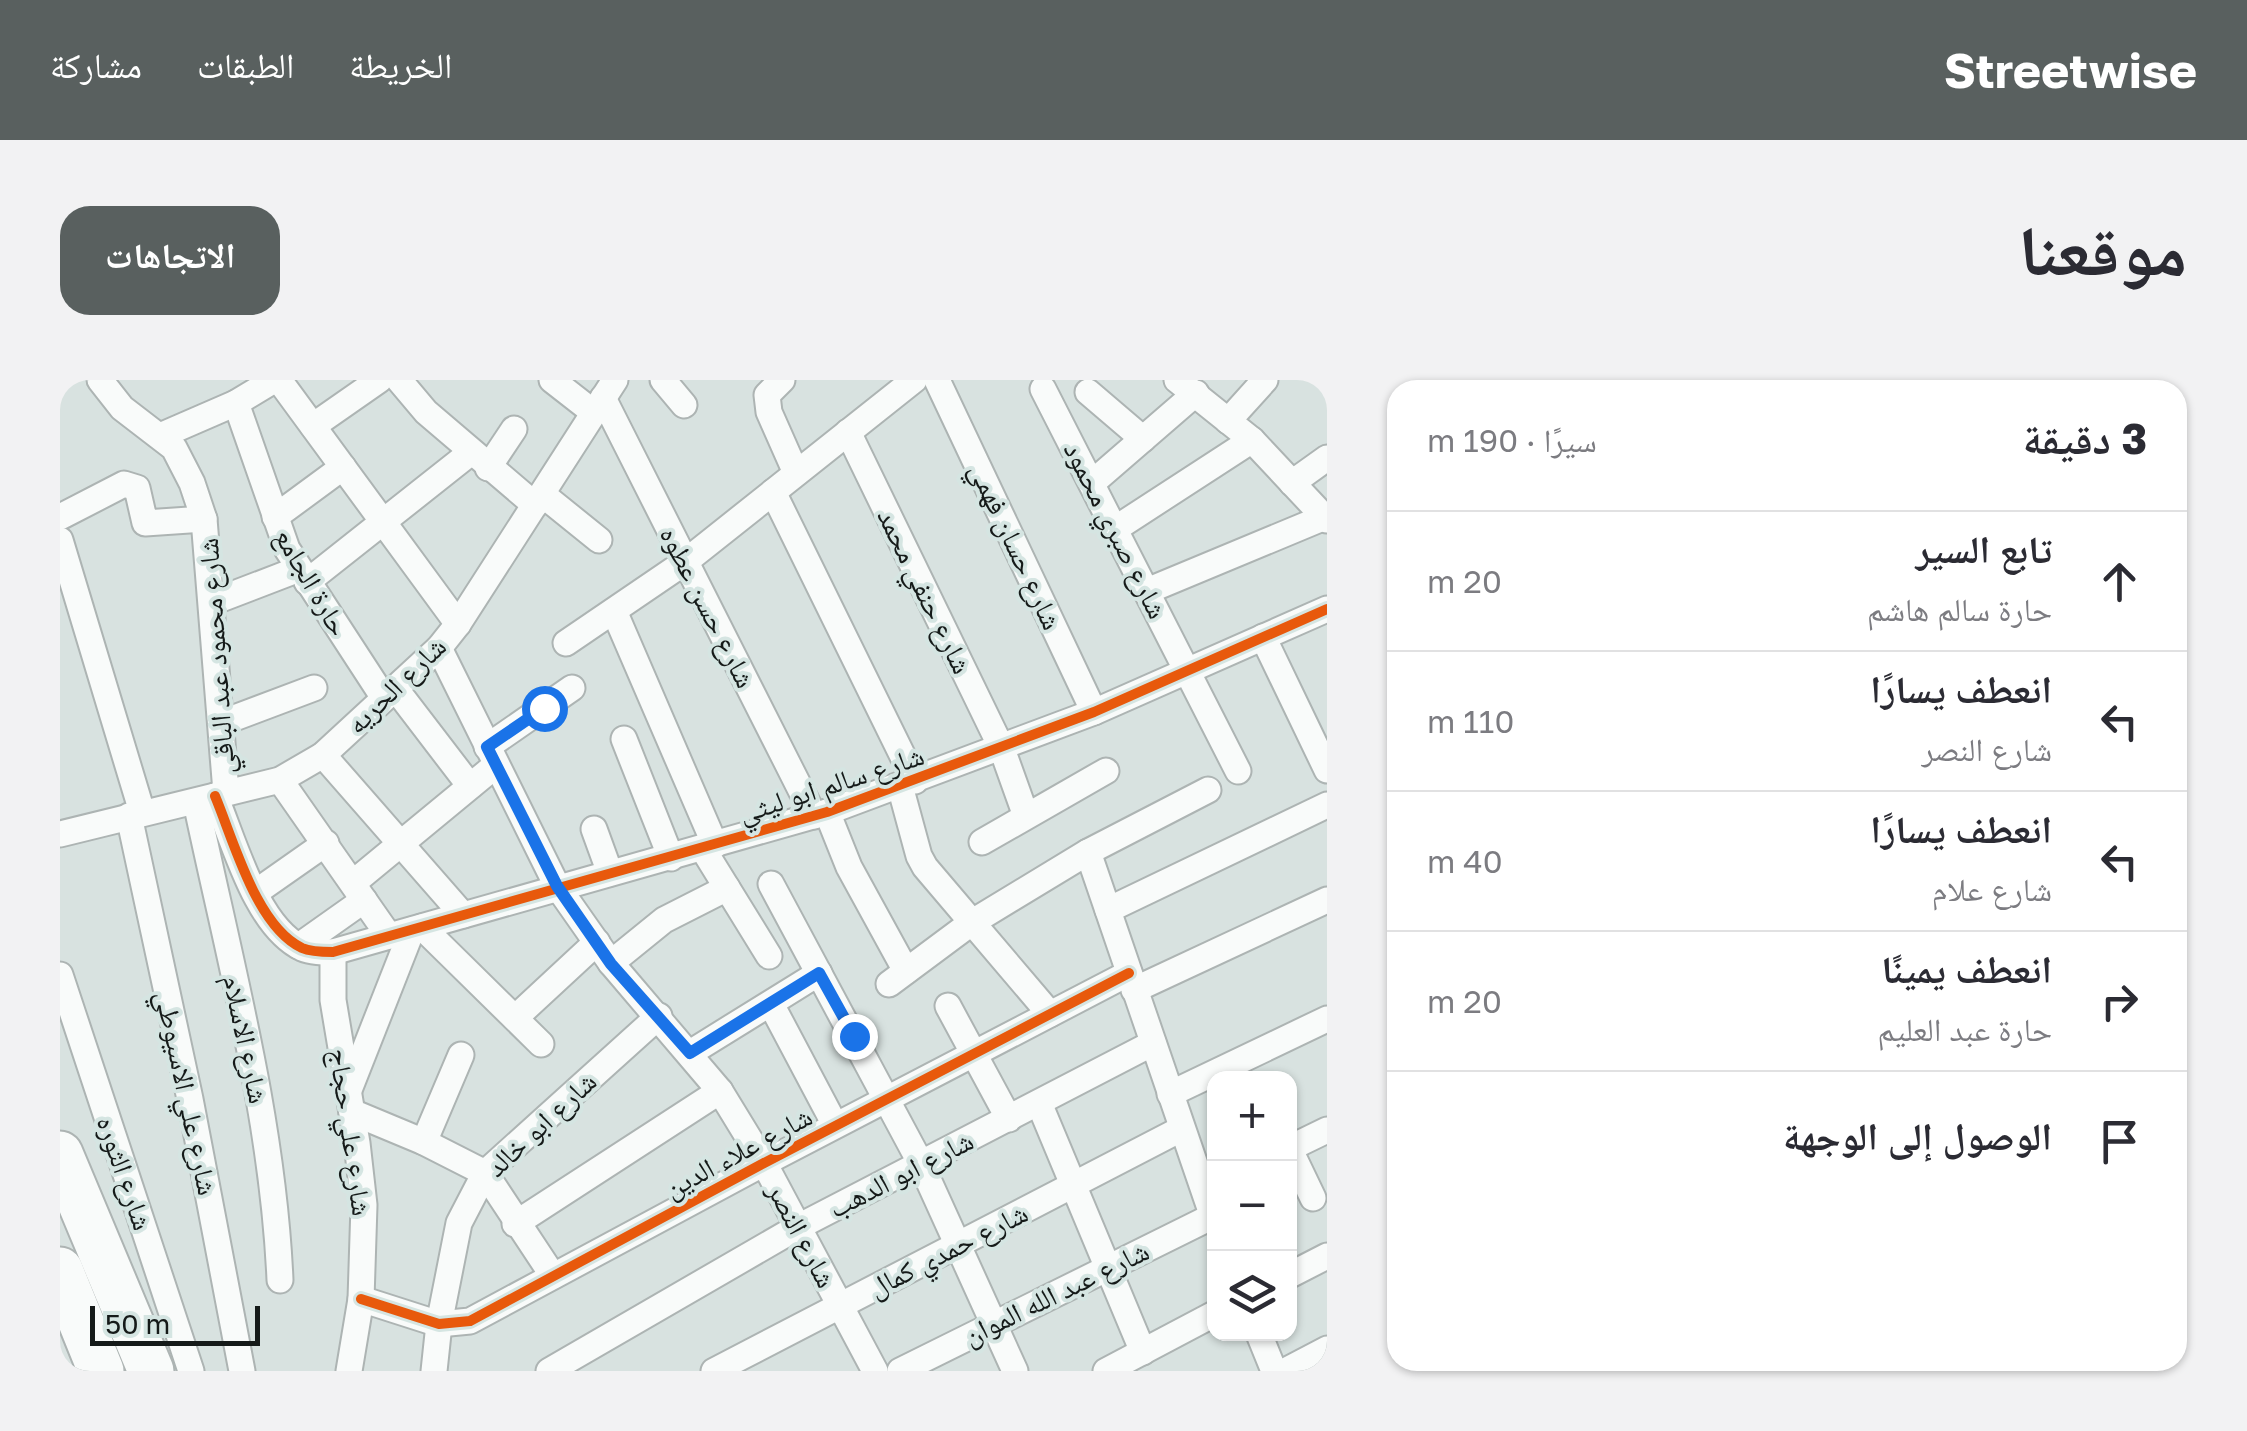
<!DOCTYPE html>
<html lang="ar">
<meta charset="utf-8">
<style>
body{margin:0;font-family:"Golos Text","Noto Naskh Arabic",sans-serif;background:#f2f2f3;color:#2b2b33;direction:rtl}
.controls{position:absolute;right:30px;bottom:30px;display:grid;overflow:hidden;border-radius:20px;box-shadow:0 2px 8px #0004}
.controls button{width:90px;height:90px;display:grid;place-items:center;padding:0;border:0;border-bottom:2px solid #e1e1e2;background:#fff;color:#2b2b33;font:50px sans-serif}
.scale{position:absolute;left:30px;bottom:25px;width:170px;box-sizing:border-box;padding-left:10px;border:5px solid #151a19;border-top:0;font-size:28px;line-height:35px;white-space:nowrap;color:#151a19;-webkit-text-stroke:8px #d5e5e2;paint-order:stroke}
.stop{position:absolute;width:30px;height:30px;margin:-22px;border:8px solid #1a73e8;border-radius:50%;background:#fff}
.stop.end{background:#1a73e8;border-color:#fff;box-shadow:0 2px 10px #0008}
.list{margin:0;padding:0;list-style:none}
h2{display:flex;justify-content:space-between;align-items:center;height:130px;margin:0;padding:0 40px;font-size:42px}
h2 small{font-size:32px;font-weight:400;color:#7c7c81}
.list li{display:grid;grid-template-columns:65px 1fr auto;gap:30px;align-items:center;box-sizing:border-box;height:140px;padding:0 40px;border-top:2px solid #e1e1e2}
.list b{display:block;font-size:38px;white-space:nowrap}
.list p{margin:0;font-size:32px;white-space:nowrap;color:#7c7c81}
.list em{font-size:32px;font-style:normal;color:#7c7c81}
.icon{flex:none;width:55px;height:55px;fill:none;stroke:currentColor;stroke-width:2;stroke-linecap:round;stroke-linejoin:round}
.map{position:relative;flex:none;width:1267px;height:991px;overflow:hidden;direction:ltr;border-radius:30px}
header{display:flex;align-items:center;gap:60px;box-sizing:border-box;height:140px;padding:0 50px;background:#59605f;color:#fff}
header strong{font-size:48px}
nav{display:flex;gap:55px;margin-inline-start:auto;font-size:35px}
.intro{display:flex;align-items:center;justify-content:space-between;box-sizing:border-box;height:240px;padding:0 60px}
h1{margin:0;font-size:70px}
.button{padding:25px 45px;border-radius:30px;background:#59605f;color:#fff;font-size:35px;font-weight:700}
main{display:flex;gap:60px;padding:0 60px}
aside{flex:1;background:#fff;border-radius:30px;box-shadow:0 2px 8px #0004}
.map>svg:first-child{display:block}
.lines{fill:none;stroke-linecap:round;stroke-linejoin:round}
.minor-casing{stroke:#adb4b3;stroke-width:29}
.motorway-casing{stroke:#adb4b3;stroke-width:49}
.minor{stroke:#f9fbfa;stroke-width:25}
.motorway{stroke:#f9fbfa;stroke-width:45}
.cycleway-casing{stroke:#d5e5e2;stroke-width:16}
.cycleway{stroke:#e8590c;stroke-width:10}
.route{stroke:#1a73e8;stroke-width:12}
.labels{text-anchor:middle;stroke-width:8;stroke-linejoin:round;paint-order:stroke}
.street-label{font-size:28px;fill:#151a19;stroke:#d5e5e2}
</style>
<header>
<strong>Streetwise</strong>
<nav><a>الخريطة</a><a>الطبقات</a><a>مشاركة</a></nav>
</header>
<div class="intro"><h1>موقعنا</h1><a class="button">الاتجاهات</a></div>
<main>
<aside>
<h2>3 دقيقة<small>سيرًا · 190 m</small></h2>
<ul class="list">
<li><svg class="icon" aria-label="ahead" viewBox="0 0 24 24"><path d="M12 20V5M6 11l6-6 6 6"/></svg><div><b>تابع السير</b><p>حارة سالم هاشم</p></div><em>20 m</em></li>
<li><svg class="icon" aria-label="left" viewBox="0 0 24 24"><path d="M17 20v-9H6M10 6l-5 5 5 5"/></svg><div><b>انعطف يسارًا</b><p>شارع النصر</p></div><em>110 m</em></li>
<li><svg class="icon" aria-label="left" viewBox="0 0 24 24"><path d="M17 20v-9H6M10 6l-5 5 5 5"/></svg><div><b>انعطف يسارًا</b><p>شارع علام</p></div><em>40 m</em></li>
<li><svg class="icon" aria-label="right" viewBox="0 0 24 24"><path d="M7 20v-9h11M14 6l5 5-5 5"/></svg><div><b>انعطف يمينًا</b><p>حارة عبد العليم</p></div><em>20 m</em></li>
<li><svg class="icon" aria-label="arrive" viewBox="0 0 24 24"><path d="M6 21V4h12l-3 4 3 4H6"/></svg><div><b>الوصول إلى الوجهة</b></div></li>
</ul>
</aside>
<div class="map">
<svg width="1267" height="991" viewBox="0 0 1267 991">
<rect width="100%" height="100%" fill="#d8e2e0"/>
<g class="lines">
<defs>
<g id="minor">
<polyline points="40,0 62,28 114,68 132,103 144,139 166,412"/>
<polyline points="219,0 398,244"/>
<polyline points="339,0 366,32 475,125"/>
<polyline points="492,0 533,32"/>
<polyline points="603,0 624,25"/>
<polyline points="722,0 707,15 709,32 736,93"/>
<polyline points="877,0 1034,332"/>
<polyline points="1117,0 1192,60 1267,140"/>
<polyline points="983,9 1178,391"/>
<polyline points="1028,12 1083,59"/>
<polyline points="543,18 754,436"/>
<polyline points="176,23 227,169 324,318"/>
<polyline points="1168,41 1205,0"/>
<polyline points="253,46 319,0"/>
<polyline points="788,52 942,369 966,436"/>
<polyline points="100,56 176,23 214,0"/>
<polyline points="428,88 454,49"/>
<polyline points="1032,103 1136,13"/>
<polyline points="1232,103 1267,78"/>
<polyline points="713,112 855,401"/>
<polyline points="482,114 539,160"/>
<polyline points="0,137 64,104 77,108 85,143 144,139"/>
<polyline points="215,137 283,87"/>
<polyline points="1055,149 1192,60"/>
<polyline points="0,160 82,432"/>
<polyline points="247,202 410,73"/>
<polyline points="1087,211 1265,137"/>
<polyline points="153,222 239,189"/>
<polyline points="554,231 655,465"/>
<polyline points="1203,257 1267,390"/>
<polyline points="506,263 625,182 854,0"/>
<polyline points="379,268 497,506 551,583 660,711 704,783 815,991"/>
<polyline points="335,308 410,406"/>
<polyline points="161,343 254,308"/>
<polyline points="564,359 611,478"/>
<polyline points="427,367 512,308"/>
<polyline points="263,375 403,535"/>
<polyline points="220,400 329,556"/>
<polyline points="840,406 859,476 865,487 990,634"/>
<path d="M155 416C174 461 196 546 242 568 251 572 263 572 273 572L767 432 1034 332 1267 229"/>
<path d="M136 422C169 579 213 738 220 900"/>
<polyline points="767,432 789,487 846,591"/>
<polyline points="69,436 130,719 182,991"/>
<polyline points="534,449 550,493"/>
<polyline points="0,454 220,400 263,375 379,268 398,244 555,0"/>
<polyline points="922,462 1046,391"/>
<polyline points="643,469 709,576"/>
<polyline points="1028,472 1154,840"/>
<polyline points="293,503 436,385"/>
<polyline points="711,504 861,784 955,991"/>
<polyline points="196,512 266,463"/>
<polyline points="1048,530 1267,425"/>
<polyline points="362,547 481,664"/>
<polyline points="239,566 304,520"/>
<polyline points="273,572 273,620 297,763 304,825 301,919 289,991"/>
<polyline points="551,583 604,540 667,508"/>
<polyline points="0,595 131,991"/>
<polyline points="829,604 911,543 1028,472 1148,410"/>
<polyline points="1074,610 1267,520"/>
<polyline points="711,624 775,745"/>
<polyline points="888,626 949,739"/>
<polyline points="455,638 537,562"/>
<polyline points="630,673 759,593"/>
<polyline points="289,710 352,550"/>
<polyline points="1110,714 1267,639"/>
<polyline points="979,723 1083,972"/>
<polyline points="292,732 364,762 425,793 493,896"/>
<polyline points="364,762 401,675"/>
<polyline points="1230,768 1267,750"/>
<polyline points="1230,770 1253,818"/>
<polyline points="455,844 660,711"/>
<polyline points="1230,895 1267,876"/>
<polyline points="301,919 379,944 410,941 704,783 1069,593"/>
<polyline points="1199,954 1214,991"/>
<polyline points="374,991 379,944 399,843 425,793 599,636"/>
<polyline points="489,991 738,847 1093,663"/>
<polyline points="654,991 1121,749"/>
<polyline points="840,991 1153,836"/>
<polyline points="1046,991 1154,934"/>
<polyline points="1225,991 1267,969"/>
</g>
<g id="motorway">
<polyline points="0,774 91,991"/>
<polyline points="0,890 41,991"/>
</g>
</defs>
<use href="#minor" class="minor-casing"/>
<use href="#motorway" class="motorway-casing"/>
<use href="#minor" class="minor"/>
<use href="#motorway" class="motorway"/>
<defs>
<g id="cycleway">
<path d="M155 416C174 461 196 546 242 568 251 572 263 572 273 572L767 432 1034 332 1267 229"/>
<polyline points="301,919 379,944 410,941 704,783 1069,593"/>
</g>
</defs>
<use href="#cycleway" class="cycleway-casing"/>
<use href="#cycleway" class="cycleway"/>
</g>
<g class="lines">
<polyline class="route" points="484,328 427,367 497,506 551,584 630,673 759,593 794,656"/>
</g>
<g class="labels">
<g class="street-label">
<text transform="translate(1056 150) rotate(63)" y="10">شارع صبري محمود</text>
<text transform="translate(956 166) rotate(65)" y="10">شارع حسان فهمي</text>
<text transform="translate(252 202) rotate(60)" y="10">حارة الجامع</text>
<text transform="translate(865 211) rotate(64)" y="10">شارع حنفي محمد</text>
<text transform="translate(648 227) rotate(63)" y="10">شارع حسن عطوه</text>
<text transform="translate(156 276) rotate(-94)" y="10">شارع محمود عبد الباقي</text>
<text transform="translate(336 305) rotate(-44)" y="10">شارع الحريه</text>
<text transform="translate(771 404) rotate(-18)" y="10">شارع سالم ابو ليثي</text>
<text transform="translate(186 659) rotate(78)" y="10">شارع الاسلام</text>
<text transform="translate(127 713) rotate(78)" y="10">شارع علي الاسيوطي</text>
<text transform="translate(481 744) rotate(-43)" y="10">شارع ابو خالد</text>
<text transform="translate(291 752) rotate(82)" y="10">شارع علي حجاج</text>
<text transform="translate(678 772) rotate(-28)" y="10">شارع علاء الدين</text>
<text transform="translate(65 793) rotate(71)" y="10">شارع الثوره</text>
<text transform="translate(841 794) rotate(-27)" y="10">شارع ابو الدهب</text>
<text transform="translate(742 855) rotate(62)" y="10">شارع النصر</text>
<text transform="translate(888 870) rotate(-27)" y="10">شارع حمدي كمال</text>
<text transform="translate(996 913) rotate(-26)" y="10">شارع عبد الله الموان</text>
</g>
</g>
</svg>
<div class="controls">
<button>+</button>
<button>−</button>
<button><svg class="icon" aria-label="layers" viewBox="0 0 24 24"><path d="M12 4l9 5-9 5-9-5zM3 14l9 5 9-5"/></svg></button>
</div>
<div class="scale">50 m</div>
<div class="stop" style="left:484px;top:328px"></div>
<div class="stop end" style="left:794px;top:656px"></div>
</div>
</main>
